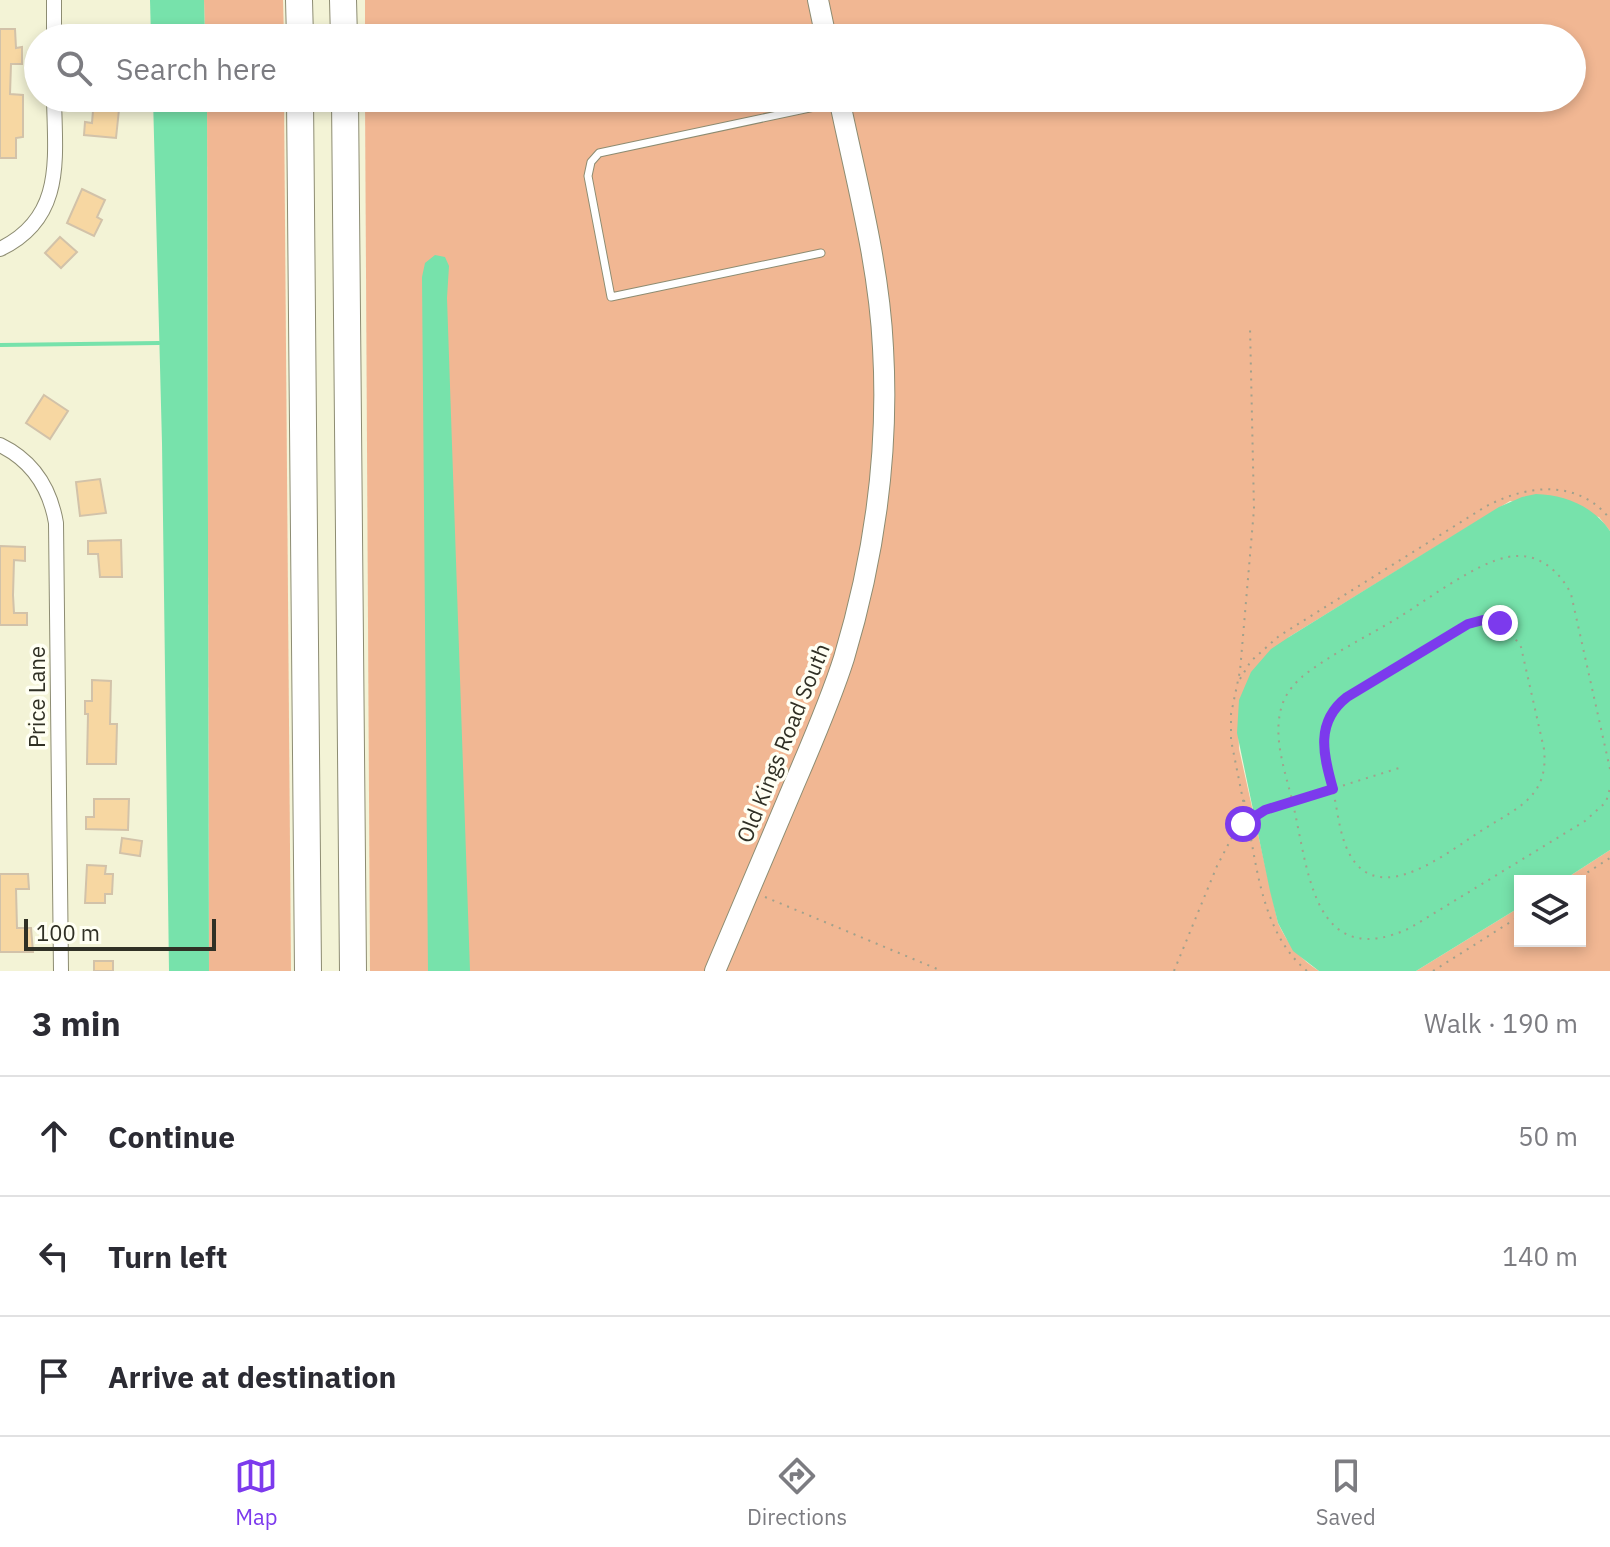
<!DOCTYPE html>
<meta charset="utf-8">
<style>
body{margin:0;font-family:"IBM Plex Sans",sans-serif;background:#f7f7f7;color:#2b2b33}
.controls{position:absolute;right:24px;bottom:24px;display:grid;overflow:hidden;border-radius:0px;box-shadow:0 4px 12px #0003}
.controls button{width:72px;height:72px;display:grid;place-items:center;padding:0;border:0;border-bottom:2px solid #e1e1e2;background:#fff;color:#2b2b33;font:40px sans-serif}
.scale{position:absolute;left:24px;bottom:20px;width:192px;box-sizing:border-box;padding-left:8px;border:4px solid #303025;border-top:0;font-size:22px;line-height:28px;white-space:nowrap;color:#303025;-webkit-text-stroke:6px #fffff3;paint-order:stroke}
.stop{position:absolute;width:24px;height:24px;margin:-18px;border:6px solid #7c3aed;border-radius:50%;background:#fff}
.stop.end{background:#7c3aed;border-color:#fff;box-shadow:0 2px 8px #0008}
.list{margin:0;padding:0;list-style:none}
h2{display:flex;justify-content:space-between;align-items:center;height:104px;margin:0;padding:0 32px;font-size:34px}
h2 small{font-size:26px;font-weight:400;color:#7c7c81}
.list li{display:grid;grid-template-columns:52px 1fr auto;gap:24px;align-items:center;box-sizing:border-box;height:120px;padding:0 32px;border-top:2px solid #e1e1e2}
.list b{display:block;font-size:30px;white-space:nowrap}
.list em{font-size:26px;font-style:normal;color:#7c7c81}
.icon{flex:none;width:44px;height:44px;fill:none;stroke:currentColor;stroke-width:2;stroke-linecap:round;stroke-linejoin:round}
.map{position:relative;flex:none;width:1610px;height:971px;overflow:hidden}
.search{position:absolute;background:#fff;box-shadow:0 4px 12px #0003;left:24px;right:24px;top:24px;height:88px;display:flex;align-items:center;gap:20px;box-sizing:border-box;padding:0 28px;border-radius:44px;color:#7c7c81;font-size:30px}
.sheet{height:464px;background:#fff}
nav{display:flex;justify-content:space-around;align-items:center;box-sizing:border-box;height:112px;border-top:2px solid #e1e1e2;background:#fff;font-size:22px;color:#7c7c81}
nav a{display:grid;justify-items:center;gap:4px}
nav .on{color:#7c3aed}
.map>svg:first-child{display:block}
.green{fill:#f1b793}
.water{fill:#77e2ab}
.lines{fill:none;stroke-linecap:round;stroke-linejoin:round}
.stream{stroke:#77e2ab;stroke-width:4}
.building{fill:#f7d7a2;stroke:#d2c2a9;stroke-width:2}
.lane-casing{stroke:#8d8c72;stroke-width:9}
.street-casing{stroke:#8d8c72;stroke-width:16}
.secondary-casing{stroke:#8d8c72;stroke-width:22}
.highway-casing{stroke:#8d8c72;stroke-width:28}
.path{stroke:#a1a18c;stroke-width:2;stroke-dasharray:2 6;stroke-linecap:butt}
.lane{stroke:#fff;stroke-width:7}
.street{stroke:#fff;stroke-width:14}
.secondary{stroke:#fff;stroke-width:20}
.highway{stroke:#fff;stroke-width:26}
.route{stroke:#7c3aed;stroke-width:10}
.labels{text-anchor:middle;stroke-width:7;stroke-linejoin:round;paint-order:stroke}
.street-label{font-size:22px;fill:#303025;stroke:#fffff3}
</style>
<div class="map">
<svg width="1610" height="971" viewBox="0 0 1610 971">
<rect width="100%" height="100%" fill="#f3f3d6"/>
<g class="green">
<polygon points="204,0 283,0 284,38 205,38"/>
<polygon points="365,0 811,0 819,38 365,38"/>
<path d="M826 0H1610V531L1599 517 1510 501 1289 637 1238 717 1239 749 1278 923C1287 943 1301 960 1319 971H723L822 740 892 416 847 98H1572V38H834Z"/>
<polygon points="207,98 284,98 291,971 209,971"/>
<polygon points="365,98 831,98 874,314 878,395 874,468 859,581 834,668 708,971 370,971"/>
<polygon points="1610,850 1610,971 1416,971 1520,907 1520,941 1580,941 1580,881 1562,881"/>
</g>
<g class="water">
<polygon points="150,0 204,0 205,38 151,38"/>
<polygon points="153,98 207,98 209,971 169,971 162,443"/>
<polygon points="435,255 445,257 449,266 447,298 470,971 428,971 422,277 425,263"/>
<path d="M1536 494C1565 495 1593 506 1610 531V850L1562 881H1520V907L1416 971H1319L1293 951 1278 923 1270 891 1237 733 1239 700 1251 672 1271 649 1289 637 1499 507 1522 497Z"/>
</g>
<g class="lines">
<polyline class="stream" points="0,345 159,343"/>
</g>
<g class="building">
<polygon points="0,29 15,29 16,48 22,47 22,64 11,64 10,94 23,95 23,137 16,138 16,158 0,158"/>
<polygon points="94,98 120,100 116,138 84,135 85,122 92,123"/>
<polygon points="82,189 105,200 97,217 102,220 94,236 67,223"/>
<polygon points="60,237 77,252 61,268 45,253"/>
<polygon points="44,395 68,411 50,439 26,423"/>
<polygon points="100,479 106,513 80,516 76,482"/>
<polygon points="121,540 122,577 100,577 98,554 88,554 88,541"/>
<polygon points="0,546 25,547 25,561 14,560 13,595 14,613 27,613 27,625 0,625"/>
<polygon points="92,680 111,681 110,724 117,724 116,764 87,764 88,714 85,714 85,701 92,701"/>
<polygon points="94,799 129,799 128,830 86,829 86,817 94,817"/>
<polygon points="122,838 142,841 140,856 120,853"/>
<polygon points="87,865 106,866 105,874 113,874 112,894 105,894 105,903 85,903"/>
<polygon points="0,874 28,874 29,889 16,889 17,928 31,928 33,952 0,952"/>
<rect x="94" y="961" width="19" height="10"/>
</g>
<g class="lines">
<defs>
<polyline id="lane" points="821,253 611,297 588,176 591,162 599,153 838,102"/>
<g id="street">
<polyline points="54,0 54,38"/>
<path d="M0 249C65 218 55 158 54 98"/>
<path d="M0 445C33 461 50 488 56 523L61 971"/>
</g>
<g id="secondary">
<polyline points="818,0 826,38"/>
<path d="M715 971C741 910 767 849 793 787 811 745 830 702 844 658 874 558 889 452 883 348 879 263 856 180 839 98"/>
</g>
<g id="highway">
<polyline points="299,0 300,38"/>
<polyline points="343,0 344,38"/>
<polyline points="300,98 308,971"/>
<polyline points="345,98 353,971"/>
</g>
</defs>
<use href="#lane" class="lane-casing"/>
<use href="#street" class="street-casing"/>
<use href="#secondary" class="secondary-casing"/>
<use href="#highway" class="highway-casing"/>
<g class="path">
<path d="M1492 620 1507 627 1521 647 1544 749C1549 796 1519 807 1484 829 1450 850 1379 911 1349 853 1340 836 1338 814 1334 795 1329 771 1317 741 1328 717 1336 699 1445 636 1468 624 1476 620 1483 620 1492 620Z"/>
<path d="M1240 679 1251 661 1279 636 1485 507C1525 485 1578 478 1610 519"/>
<path d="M1610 769 1571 594C1559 570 1537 551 1508 557 1475 563 1426 601 1396 619 1366 637 1331 654 1303 676 1295 683 1288 691 1284 700 1269 736 1288 777 1295 813 1309 878 1317 971 1410 928L1585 821 1606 802 1610 788"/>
<path d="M1244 800C1256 857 1259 931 1307 971"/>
<polyline points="1240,827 1265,810 1399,768"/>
<polyline points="1574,881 1610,858"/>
<polyline points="765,897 942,971"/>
<polyline points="1174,971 1217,866 1241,820 1244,805 1231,740 1231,714 1240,671 1254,509 1250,327"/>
<polyline points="1433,971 1520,916"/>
</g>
<use href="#lane" class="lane"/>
<use href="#street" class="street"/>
<use href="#secondary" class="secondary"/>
<use href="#highway" class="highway"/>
</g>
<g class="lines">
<path class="route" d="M1243 824 1265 810 1333 789C1323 754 1315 722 1347 697L1468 624 1483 620 1500 623"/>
</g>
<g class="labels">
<g class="street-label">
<text transform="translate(37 697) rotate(-90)" y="8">Price Lane</text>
<text transform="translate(783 743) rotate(-68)" y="8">Old Kings Road South</text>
</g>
</g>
</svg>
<div class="controls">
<button><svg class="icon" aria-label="layers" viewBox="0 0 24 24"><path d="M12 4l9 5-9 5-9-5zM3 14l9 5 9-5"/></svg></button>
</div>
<div class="scale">100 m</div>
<div class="stop" style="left:1243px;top:824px"></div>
<div class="stop end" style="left:1500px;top:623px"></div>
<div class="search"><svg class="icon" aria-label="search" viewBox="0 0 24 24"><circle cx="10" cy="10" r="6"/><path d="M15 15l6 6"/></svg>Search here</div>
</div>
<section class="sheet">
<h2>3 min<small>Walk · 190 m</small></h2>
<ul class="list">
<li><svg class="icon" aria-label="ahead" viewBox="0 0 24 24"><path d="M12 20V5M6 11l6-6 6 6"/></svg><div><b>Continue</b></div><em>50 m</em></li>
<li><svg class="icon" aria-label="left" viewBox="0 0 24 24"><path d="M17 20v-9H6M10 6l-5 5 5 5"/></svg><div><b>Turn left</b></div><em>140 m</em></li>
<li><svg class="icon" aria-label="arrive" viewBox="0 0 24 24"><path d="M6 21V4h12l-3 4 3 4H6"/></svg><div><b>Arrive at destination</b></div></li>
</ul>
</section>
<nav>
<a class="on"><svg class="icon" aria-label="map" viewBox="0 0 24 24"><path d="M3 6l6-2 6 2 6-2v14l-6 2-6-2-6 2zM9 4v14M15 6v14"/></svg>Map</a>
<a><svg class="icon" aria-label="directions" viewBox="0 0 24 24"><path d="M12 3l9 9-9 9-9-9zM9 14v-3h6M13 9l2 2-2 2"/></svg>Directions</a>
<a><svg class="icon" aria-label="saved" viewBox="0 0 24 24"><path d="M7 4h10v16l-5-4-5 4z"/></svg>Saved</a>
</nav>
